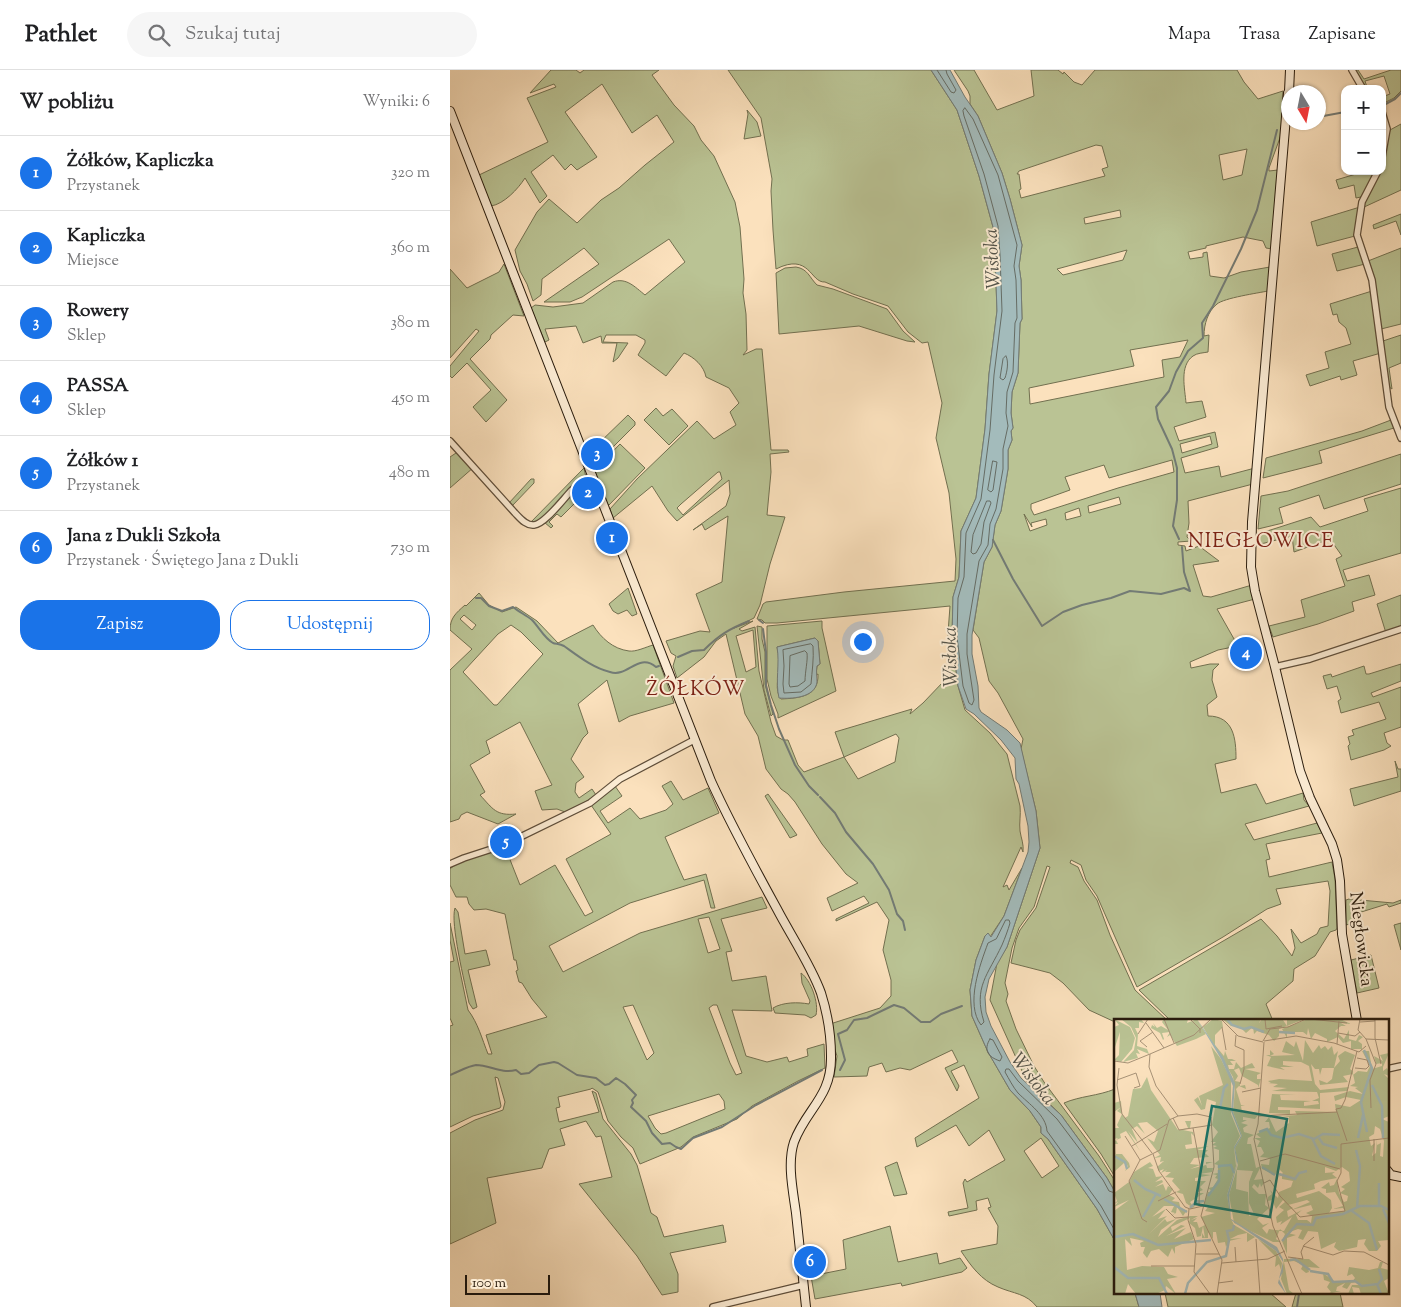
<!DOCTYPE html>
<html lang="pl">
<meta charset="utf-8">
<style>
body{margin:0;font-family:"Sorts Mill Goudy",serif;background:#f6f6f6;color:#202124}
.controls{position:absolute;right:15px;top:15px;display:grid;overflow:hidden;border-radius:10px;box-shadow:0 1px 4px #0004}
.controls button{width:45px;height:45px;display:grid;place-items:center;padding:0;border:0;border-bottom:1px solid #e0e0e0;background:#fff;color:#202124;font:25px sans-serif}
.compass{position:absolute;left:831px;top:15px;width:45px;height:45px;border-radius:50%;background:#fff;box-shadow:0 1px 4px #0004;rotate:170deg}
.scale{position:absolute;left:15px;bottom:12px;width:85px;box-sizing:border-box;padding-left:5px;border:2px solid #2a1c0d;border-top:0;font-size:14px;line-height:18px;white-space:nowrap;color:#2a1c0d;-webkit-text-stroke:4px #fcecd4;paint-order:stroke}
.you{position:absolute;left:412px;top:571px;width:18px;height:18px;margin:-12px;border:4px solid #fff;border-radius:50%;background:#1a73e8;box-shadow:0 0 0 8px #1a73e833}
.badge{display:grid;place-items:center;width:32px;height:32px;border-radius:50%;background:#1a73e8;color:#fff;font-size:16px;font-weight:700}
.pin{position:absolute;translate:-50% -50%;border:2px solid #fff;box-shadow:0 1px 5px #0006}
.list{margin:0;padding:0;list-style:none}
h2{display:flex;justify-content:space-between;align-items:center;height:65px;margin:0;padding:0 20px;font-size:21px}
h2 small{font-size:16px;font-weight:400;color:#757577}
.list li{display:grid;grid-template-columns:32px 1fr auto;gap:15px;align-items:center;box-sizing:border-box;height:75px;padding:0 20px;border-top:1px solid #e0e0e0}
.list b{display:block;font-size:19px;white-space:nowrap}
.list p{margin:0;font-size:16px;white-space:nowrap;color:#757577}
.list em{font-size:16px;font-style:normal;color:#757577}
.actions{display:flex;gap:10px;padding:15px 20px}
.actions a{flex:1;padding:11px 0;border:1px solid #1a73e8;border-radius:20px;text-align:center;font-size:18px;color:#1a73e8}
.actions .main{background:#1a73e8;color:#fff}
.icon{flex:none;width:28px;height:28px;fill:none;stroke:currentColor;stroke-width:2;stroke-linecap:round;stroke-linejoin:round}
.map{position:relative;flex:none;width:951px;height:1237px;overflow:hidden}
header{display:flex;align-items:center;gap:30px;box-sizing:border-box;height:70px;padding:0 25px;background:#fff;border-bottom:1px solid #e0e0e0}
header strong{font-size:24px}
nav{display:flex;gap:28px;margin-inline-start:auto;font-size:18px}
.search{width:350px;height:45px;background:#f6f6f6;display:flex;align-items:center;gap:12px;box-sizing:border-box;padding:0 18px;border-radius:28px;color:#757577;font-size:19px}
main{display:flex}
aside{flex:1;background:#fff}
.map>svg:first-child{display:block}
.green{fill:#bac394;stroke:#727050;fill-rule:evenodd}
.water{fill:#a3bbbb;stroke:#737b75}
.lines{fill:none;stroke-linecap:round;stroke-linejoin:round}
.shore{stroke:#666c64;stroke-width:1}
.stream{stroke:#737b75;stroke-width:2}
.street-casing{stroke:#5e4d39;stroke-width:8}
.secondary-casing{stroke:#2a1c0d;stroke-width:10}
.street{stroke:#fcecd4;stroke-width:5.5}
.secondary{stroke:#fcecd4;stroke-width:8}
.labels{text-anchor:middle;stroke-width:4;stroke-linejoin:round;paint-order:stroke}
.street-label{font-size:18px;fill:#2a1c0d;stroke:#fcecd4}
.water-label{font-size:19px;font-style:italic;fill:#54544a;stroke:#fcecd4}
.quarter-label{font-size:20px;letter-spacing:1px;fill:#7a1f14;stroke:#fcecd4}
.inset-river{fill:none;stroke:#a3bbbb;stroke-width:2.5}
.inset-road{fill:none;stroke:#a79277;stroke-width:1}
.view{fill:#0f766e;fill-opacity:0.15;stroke:#0f766e;stroke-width:2.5}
.inset-edge{fill:none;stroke:#2a1c0d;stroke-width:2.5}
</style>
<header>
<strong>Pathlet</strong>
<div class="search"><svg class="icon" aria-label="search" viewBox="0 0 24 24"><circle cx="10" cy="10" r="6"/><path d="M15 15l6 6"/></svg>Szukaj tutaj</div>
<nav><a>Mapa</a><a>Trasa</a><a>Zapisane</a></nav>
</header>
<main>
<aside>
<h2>W pobliżu<small>Wyniki: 6</small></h2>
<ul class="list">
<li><span class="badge">1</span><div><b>Żółków, Kapliczka</b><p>Przystanek</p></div><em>320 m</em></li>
<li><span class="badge">2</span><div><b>Kapliczka</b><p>Miejsce</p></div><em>360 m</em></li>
<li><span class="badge">3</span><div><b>Rowery</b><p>Sklep</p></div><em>380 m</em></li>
<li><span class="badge">4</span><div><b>PASSA</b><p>Sklep</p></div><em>450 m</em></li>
<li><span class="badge">5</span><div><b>Żółków 1</b><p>Przystanek</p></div><em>480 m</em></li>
<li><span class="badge">6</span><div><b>Jana z Dukli Szkoła</b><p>Przystanek · Świętego Jana z Dukli</p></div><em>730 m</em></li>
</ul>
<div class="actions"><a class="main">Zapisz</a><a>Udostępnij</a></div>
</aside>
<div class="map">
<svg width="951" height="1237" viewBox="0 0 951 1237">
<rect width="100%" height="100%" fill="#fbe1bd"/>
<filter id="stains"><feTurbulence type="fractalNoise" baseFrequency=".004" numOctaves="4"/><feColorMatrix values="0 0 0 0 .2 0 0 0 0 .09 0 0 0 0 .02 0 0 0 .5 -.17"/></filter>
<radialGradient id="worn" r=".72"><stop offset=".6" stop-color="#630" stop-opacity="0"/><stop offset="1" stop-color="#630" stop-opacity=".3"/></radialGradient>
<g class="green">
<path d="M101 0H126L130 3 134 0H209L202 5 224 35 244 56 251 70 264 86 285 132 290 157 294 209 293 223 296 244 297 280 293 285 306 279H312L321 380H338L339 382 320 384 321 402 317 445 335 447 320 494 310 535 304 548 284 558 303 551 289 559 292 561 305 557 309 601 321 652 326 666 333 670H338L348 695 354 702 394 687 385 662 462 639 460 644 473 633 494 611 499 601 498 563 500 536 327 553H315L312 550 307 549 313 534 316 532 394 522 505 511 506 489 499 423 486 368 492 333 478 272 472 273 458 262 438 236 403 224 375 212C360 213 360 182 326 199L323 160 321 121 322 109 311 48 278 0H481L507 40 529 106 543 157 545 185 547 241 539 304 535 359 526 428 511 461 509 507 503 527 502 567 508 616 515 640 540 663 557 684 570 736C571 745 569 753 570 761 571 768 574 774 573 782L571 777 553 817 557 815 559 820 572 798 554 846 540 867 535 866 526 890 520 920 522 946 538 982 560 1020 580 1041 591 1057V1063L598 1069 647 1139 665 1171V1223H685L689 1237H587C576 1223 564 1224 548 1217 531 1210 521 1196 511 1181L547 1174 548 1156 538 1138 541 1137 538 1128 526 1131 527 1140 499 1146 498 1142 518 1138 513 1113 515 1109 517 1112 555 1090 539 1060 519 1076 506 1055 467 1077 465 1068 529 1028 514 995 501 1001 509 1016 507 1021 495 998 508 992 502 980 460 1000 450 998 436 1002 432 993 419 997 417 1006 384 1007 387 986 377 955 430 938 441 926V910L433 880 439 850 427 832 386 851V849L419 833 414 826 382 841 377 828 408 813 396 804 372 774 345 732 338 724 331 719 316 699 308 666 295 644 276 564 266 571 254 587 227 608 223 596 226 586 221 583 216 571 250 561 260 562 246 524 272 512 278 446 255 460 252 454 243 460 276 436 280 424 279 410 227 451 218 441 202 416 163 448 160 439 187 409 247 351 264 369 286 355 280 342 289 333 279 318 256 307C254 296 244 287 234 283L216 306 188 285 195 273V270L186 265H156L153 272 178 273 168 288 163 292 167 273H152L151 266 133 273 126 256 95 259 99 270 95 272 81 238 85 235 103 237 133 233 163 212C176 207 185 217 195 225L235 192 219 169 132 227 120 232H94L149 194 134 178 92 209 91 225 83 231 77 214 70 201 65 180 87 142 99 129 127 153 151 130 169 118 195 95 224 72 207 45 182 63 152 14 115 42 147 87 127 100 121 94 115 100 103 85 81 102 97 126 90 133 75 108C68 119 54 134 41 136L29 105 98 72 77 28 106 17 104 14 80 23ZM268 402H270L272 409 233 445 227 438 231 434ZM303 560 306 597 296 602 286 566ZM446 664 449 668 445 692 408 709 394 687ZM591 1068 609 1096 592 1108 574 1081Z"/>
<path d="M504 0H524L547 40 584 26 581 0H608L613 4 614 2 624 12 632 15 645 0H787L794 12 808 29 833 21 831 65 819 98V101L828 100 822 179 816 178 813 171 793 167 756 176V178L738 182 740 189 753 187V183L757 182 760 206 774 208 791 202 820 197 818 221C808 223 774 228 767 234 758 241 754 254 754 266L759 265 758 282C753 283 747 283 743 286 729 296 735 319 736 333L752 331 756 347 724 357 729 371 765 362 768 377 731 388 735 403 769 396 771 407 805 398 803 414 738 431 739 453 737 467 741 471 728 472V475L735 476 736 481 749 476 769 491 743 495 753 526 761 527 802 515 805 529 767 539 788 576 768 580 740 592 741 598 760 594H769L763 600 762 610 767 627 757 635 758 646C784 646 786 669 786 689L765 694 771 723 806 714 816 734 853 723 854 730 859 736 795 754 804 770 867 753 872 763 816 774 820 789 816 790 819 807 882 792 885 809 887 858 886 860 880 862 865 886 844 899 843 911 816 934 823 951H721L689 920 811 849 827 866 842 886 845 878 841 859 851 873 867 864 870 858 878 856 880 821 878 811 826 819 831 834 817 839 773 867 687 917 647 826 636 810 631 795 621 790 620 793 628 797 634 811 647 830 660 865 685 920 718 951H665V952L639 940 613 913 600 903 561 893 566 870 570 860 586 838 600 797 597 796 584 837 569 858 562 878 555 913 558 924 556 931 566 959 584 996 594 1012 649 1086 665 1111V1122L657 1108 611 1045 574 1009 572 1001 540 930 547 893 557 877 590 778 586 741 571 679 573 669 548 623 539 611 529 568 523 560 534 492 542 477 545 455 551 441 558 399V380L562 370 561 361 563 358 561 343 562 322 568 303 570 253 572 249 571 210 569 196 572 175 560 129 552 103 528 46 520 34V26L518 21ZM646 75 652 76 658 97 652 99 655 106 571 128 569 120 571 119 569 104H567L569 101ZM797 79 792 105 773 110 769 85ZM670 140 671 147 635 154 634 148ZM677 180 673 190 613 205 607 199ZM738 270 730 287 712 290 714 307 580 334 579 318 684 296 680 280ZM760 366 762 374 732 383 730 374ZM722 390 724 402 668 418 584 445 581 439V434L620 420 615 407 654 395 659 408ZM669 427 671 434 639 443 638 436ZM629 438 631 446 616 450 615 443ZM574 444 582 457 581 453 596 449 597 455 580 461Z"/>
<polygon points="904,0 908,0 914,9 941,0 951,0 951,21 944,28 932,34 932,27 940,24 934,6 915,11 917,17 912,13"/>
<polygon points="297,40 307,52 311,66 294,69 298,44"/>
<polygon points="951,54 951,120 912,138 915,129 929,101 932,101 932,93 940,60"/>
<polygon points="916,101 926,101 911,127 906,128 904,115 889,119 886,110"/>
<polygon points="910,137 905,166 867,176 861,152"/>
<polygon points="951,144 951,165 946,151 924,159 923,155"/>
<polygon points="908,177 915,194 887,201 882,184"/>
<polygon points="951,178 951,254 931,259 918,191"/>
<polygon points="54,194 74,246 63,245 41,265 40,269 20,289 57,330 36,352 23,337 41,320 17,293 2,308 0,306 0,296 29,261 26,259 0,288 0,199 17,218 49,202"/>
<path d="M346 197C358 199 359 207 367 215L383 219 437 239 453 261 465 272 457 271 409 256 329 264 326 203 335 198Z"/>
<polygon points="922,221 931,283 903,291 907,305 891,310 890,306 860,316 856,305 879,298 875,282 901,274 896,258 889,252 887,244 883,245 880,234"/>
<polygon points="951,265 951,293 939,298 942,319 939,317 933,271"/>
<polygon points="206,338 213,346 222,339 238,356 219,375 194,350"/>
<polygon points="178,345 185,352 185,355 153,387 146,376"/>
<polygon points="941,350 944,358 869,381 872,393 813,408 816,388 912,361"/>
<polygon points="170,374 195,398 159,435 156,433 144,401"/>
<polygon points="9,381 24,397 0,418 0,387"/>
<polygon points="951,384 951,414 874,439 869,425 829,438 833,453 808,459 811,426 838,421"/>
<polygon points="134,398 136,408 122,419 91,451 80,453"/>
<polygon points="81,409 84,409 84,413 62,436 59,433"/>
<polygon points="134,415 140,415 141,417 111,447 107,444 99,452 103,456 101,458 94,452 128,418"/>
<polygon points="951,418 951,483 893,500 897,511 919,505 925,525 902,532 904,541 868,554 823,567 819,556 855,547 851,530 895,516 886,489 892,486 880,469 844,482 842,466 807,475 808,464 861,447 870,457 918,441 914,429"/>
<polygon points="178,518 187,544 182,546 177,540 168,544 163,541 159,534"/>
<path d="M29 523 39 535 52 542 66 537 87 551 108 573 143 555C151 568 163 579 179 581 186 582 196 577 203 575L224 633 180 646 169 652 157 610 128 634 138 663 133 668 121 689 134 707 126 713 125 722 129 728 142 719 146 725 135 732 115 742 107 739 92 740 85 721 102 715 70 652 36 671 40 683 20 695 35 722 30 725C43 739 46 746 66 744L48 754 17 742 11 745 9 749 0 752V600L22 579 0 560C0 548 6 543 15 535L16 536ZM14 545 26 555 22 560 10 549ZM61 555 71 562 93 584 47 635H44L13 602 48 564Z"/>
<polygon points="951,525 951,558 936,563 927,534"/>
<path d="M372 551V558L386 621 328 648V644L321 626 317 609V556ZM365 568 368 571 370 594 367 596 366 605 368 604C369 627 349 628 331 629 324 620 329 607 329 597 330 590 328 583 327 577Z"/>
<polygon points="307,556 312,557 312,569 315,582 315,614 323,644 321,646 314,620"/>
<polygon points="951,594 951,611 921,623 923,627 951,617 951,657 934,663 937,673 941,676 934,680 901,690 898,676 900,674 898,667 904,665 902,660 936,649 929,632 891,643 888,631 891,629 887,616 877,619 873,606 881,604 882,607 914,596 916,604 919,604"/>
<polygon points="945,691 948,699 951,699 951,721 904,736 900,719 948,707"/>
<path d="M221 711 233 730 258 718 269 743 215 767 234 810 256 804 265 838H261L254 810 180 833 99 876 113 902 190 863 312 827 317 838 271 849 282 881 276 882 282 911 316 906 322 941 282 940 296 986 317 992 337 987 339 992 358 986 357 979 374 974 375 998 348 1011 302 1036 287 1049 243 1067 231 1077 190 1094 183 1078 171 1067 158 1051 148 1022 142 1018 141 1019 108 1027 110 1037 106 1038 109 1052 149 1042 142 1021 146 1023 153 1049 181 1084 187 1095 201 1143 207 1147 214 1167 273 1155 276 1172 220 1183 228 1204V1222L212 1225 187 1186 129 1114 162 1107 151 1066 146 1067 136 1051 110 1059 115 1075 99 1079 92 1098 37 1108 46 1153 0 1174V1063L25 1050 53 1040 55 1032 48 1008 45 1007 51 1036 50 1038 23 1046 0 1057V956L3 955 0 948V892L4 891 0 870V853L18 940C28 953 32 969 38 984H42L36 965 97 947 82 929 72 913 69 912 66 901 68 900 66 890H64L55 844 36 839 24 840 19 834 17 827H6L0 815V799L8 792 55 777 70 815 105 795 135 846 143 842 116 789 161 764 141 735 165 716 172 726 150 741 158 753 180 738 190 749 216 740 223 734 212 716ZM259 847 270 879 258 883 248 849ZM183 935 204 983 197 990 173 937ZM263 935H267L292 1003 286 1005 280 993 259 938ZM269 1024 274 1031 275 1039 216 1063 211 1064 205 1058 198 1046Z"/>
<polygon points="318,724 347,765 340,768 315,726"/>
<polygon points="899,829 943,833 951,830 951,833 939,837 937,834 908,843 910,851 896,855 896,830"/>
<path d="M5 838 8 842 15 884 36 880 40 895 18 900 27 937 23 939 19 933C15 914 0 853 5 838Z"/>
<polygon points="951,853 951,880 944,855"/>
<polygon points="921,885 929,918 907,923 901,890"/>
<path d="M351 903C361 910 369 933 366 945L361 948 355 945 325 943 323 938C333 932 348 932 359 934L360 931 352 913Z"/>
<path d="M665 1019V1107L651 1084 614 1033C630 1026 648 1026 665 1019Z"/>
<polygon points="447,1092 457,1124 444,1126 435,1097"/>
<polygon points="440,1156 448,1192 487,1183 489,1194 510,1188 517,1198 512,1202 452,1216 451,1213 365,1229 361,1206 396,1199 393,1170"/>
<polygon points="715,1223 820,1223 836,1237 718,1237"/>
<polygon points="846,1223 890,1223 893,1237 842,1237"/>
</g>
<g class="water">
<polygon points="481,0 500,0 515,27 528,46 552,103 560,129 572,175 569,196 571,210 572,249 570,253 568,303 562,322 561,343 563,358 561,361 562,370 558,380 558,399 551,441 545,455 542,477 534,492 522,565 522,584 528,616 529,638 531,642 557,660 570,673 586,741 590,778 557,877 539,909 535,927 536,942 541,956 560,992 571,1008 611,1045 657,1108 665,1122 665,1171 647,1139 598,1069 591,1063 591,1057 580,1041 560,1020 538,982 522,946 520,920 526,890 535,866 538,863 541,867 554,846 578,782 579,772 578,756 569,714 566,709 565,688 551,670 524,644 516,639 508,616 502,567 503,527 509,507 511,461 526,428 535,359 539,304 547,241 545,185 543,157 529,106 507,40"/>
<path d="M365 568 368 571 370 594 367 596C366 601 367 607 367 612 365 628 341 629 329 628 325 611 330 594 327 577Z"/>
<polygon points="685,1223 710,1223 712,1237 689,1237"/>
</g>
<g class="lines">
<g class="shore">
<polyline points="487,0 501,22 504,23 506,20 497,4 496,0"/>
<polygon points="515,38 523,49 548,105 567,175 564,196 566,210 567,248 565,253 563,302 557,322 556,343 558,356 553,379 553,399 546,439 540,454 538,475 529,491 517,564 517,584 524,630 522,635 519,633 513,616 507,567 508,528 514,507 516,463 531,429 540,360 544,305 552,241 550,185 548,156 534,104 514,46 513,41"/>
<path d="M556 286C559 292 557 302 555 308L553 310 550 308 553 289Z"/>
<polygon points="543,391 547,392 543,420 541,422 538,420"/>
<polygon points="537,431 540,431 541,433 534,452 531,474 526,483 523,484 521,482 523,465"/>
<path d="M361 574 363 576C364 589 362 601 361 614L351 622 334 623 333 614 334 596 333 580Z"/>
<path d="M355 581 357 583C358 590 355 602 355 611L348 616 340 617 339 614 340 586Z"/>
<path d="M556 850H559L560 853C558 860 555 868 552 875 538 905 523 917 534 952L531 955C515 934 530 895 538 873L546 869Z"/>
<path d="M540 969 543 970 552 987 550 991C538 987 533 980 540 969Z"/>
<path d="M665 1123 659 1121 653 1110 607 1049 568 1011 559 999H556L555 1002C559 1009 563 1017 568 1023 579 1034 596 1045 597 1061L651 1136 665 1161"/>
</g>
<g class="stream">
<polyline points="932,36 945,29 951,23"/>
<polyline points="868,47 895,42"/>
<polyline points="729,469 723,456 727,430 727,398 722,379 708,349 706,337 719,321 726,302 738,281 753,268 752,253 763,236 791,179 807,140 827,60"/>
<polyline points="543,470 563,509 592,556 613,542 632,535 661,528 680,521 711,524 734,518 740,521 734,502 732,477"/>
<path d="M26 528H31L39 536 52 541 63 537C69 542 76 545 82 550 89 557 94 568 103 573 106 574 110 574 114 576 128 586 143 598 160 602 178 608 188 582 206 597L209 596"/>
<polyline points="309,550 313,553"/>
<polyline points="313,559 316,582 316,615 321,635 329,659 345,695 359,716 368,725"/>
<path d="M228 587 242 581 254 580C269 565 279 559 299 551"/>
<polyline points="370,727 385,743 396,762 423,794 439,820 447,844 453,851 455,860"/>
<polyline points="390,1000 395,990 388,964 397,960 404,950 417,948 444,935 454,938 471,952 480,952 491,944 512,936"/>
<path d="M0 1005C8 1002 18 996 26 995 40 995 51 1004 66 1000L71 1004 79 1003 89 995 104 992 108 993 127 1005 146 1008 155 1015 159 1014 166 1008 175 1014 186 1025 182 1030 183 1033 181 1037 196 1051 202 1063 212 1074 220 1073 226 1077 231 1079 243 1068 272 1057 306 1035 372 1000"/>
<polyline points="847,1237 849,1224"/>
</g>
<defs>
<g id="street">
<polyline points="902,0 913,19"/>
<polyline points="932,42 937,59 932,87"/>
<polyline points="928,101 912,132 907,165 922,210 939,337 951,368"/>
<path d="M0 371 65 443C70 448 76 456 84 455 95 454 114 428 122 420 129 415 136 411 144 409"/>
<polyline points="825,597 860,589 951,559"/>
<polyline points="0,794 14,788 54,775 140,733 170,709 244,670"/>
<polyline points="937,999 951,996"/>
<polyline points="263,1237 354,1215"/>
</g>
<g id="secondary">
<polyline points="839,22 840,0"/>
<polyline points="838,23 802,452 801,497 805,521 825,597 850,701 860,728 882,774 887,790 890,811 892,864 907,951"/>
<path d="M0 41 261 711C281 755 304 797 327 839 340 864 362 897 371 923 377 942 381 966 381 986 382 1027 356 1039 344 1072 337 1093 343 1121 346 1143 349 1174 353 1206 356 1237"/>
<polyline points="937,1100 941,1105 951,1107"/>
</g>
</defs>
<use href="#street" class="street-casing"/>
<use href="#secondary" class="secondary-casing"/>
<use href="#street" class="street"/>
<use href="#secondary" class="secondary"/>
</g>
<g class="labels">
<g class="street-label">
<text transform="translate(912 869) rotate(83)" y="6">Niegłowicka</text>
</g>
<g class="water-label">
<text transform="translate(541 189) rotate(-93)" y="7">Wisłoka</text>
<text transform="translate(499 587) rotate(-91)" y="7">Wisłoka</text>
<text transform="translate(584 1008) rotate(52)" y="7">Wisłoka</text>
</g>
<g class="quarter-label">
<text x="811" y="477">NIEGŁOWICE</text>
<text x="246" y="625">ŻÓŁKÓW</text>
</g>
</g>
<g transform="translate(664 949)">
<rect width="275" height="275" fill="#fbe1bd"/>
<path d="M0 0 16 8 21 19 18 30 7 43 0 41 5 36 6 13 1 28 0 8 5 6ZM7 0H27L30 4 25 3V9H21L24 15 23 27 33 30 35 35 23 30 26 35 22 34 24 39 9 43 20 31 22 19 17 8ZM50 0H74L73 4 83 0 92 15 82 20 52 31 63 27 56 16 53 18 56 13 48 14 50 20 49 21 46 14 37 9 38 6 41 8 39 4 43 9 47 7 54 11 48 3ZM99 0 108 2 109 8 101 16V26L110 37 111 32 114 40H118L122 42H116L119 46H114L115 50H120L122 43 127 49 138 44 141 49 131 50 147 54 143 56V60H147L144 69V66L128 57 125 49 120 51 124 57 121 62 126 63V67L131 66 132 70 125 67 122 70 127 86H131L127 87 128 93 144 96 141 100 129 98V101H133L127 104 134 106 129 109 130 113 140 116 156 109 155 103H151L155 98 162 113 175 104V98L168 97 183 96 181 92 222 93 221 85 236 88 247 81 232 78 221 82 220 77 236 72 249 75 241 69 244 68 236 67 241 64 239 55 229 57 234 63 206 66 205 61 213 64 218 60 220 49H208L206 56 205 50H201L197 45 201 65 206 71 235 68 233 72 206 74V90L164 88V91H176V95L155 94 158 75 182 76H166L167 81 197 82 190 83V87L205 85 204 82H198L205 79 203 73 158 72 173 69 159 68 164 65 154 64H157L154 62 165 60 198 62 195 47 187 43 169 42V46L180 48H166L171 51 153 47 157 38 152 36H156V31L160 35 156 37 181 36 168 33 172 22 180 28 182 22 189 42 191 21 199 34 205 26 207 30 211 27 214 31 218 27 220 36 224 32 220 49 226 42 224 37 231 32 241 36 236 50 239 52V56L244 52 253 53 256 47 247 30H237V22L229 24 224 18 213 23V20L201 14 197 20 194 9 193 16 189 13H173V19L168 10 194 0H226L237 5 227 4 232 7H227L221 12 230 20 235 11V20L242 22 245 16 249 18 244 22 248 25V32H255L258 50 268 47V44L262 45 260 37 269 42 266 36 275 34 269 48V52L273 49 275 53V57L270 55 275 60V97L268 100 275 103V111L272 108 275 111V221L264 222 267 227 263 232H255L250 225 252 220 244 221 243 228 230 231 225 232 220 228 222 223 207 230 204 213 194 212 189 221 184 219 188 211 184 210 173 214 182 216 173 219V235L168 222 171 215 166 210 162 220 167 223H159L120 204 115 176 124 146 121 129 128 117 119 93 121 71 119 58 89 8ZM261 107 266 110 270 122 269 138 266 137 267 124 263 126V120L262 134 258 137 261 124 257 127 255 118 260 115ZM142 115 147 119H140L146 122 143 128H147L150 134 146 138 156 139 155 146 147 145 148 150 161 156 165 150 169 154 164 158 168 156V160L179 162 177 168 165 173 164 179 156 171 158 175 154 178V182L158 181 162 190 169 181 171 183 165 188 170 191 162 198 163 204 168 202 166 206 178 198 170 212 155 210 153 215 148 209 155 204 149 206 143 200 155 189 151 186 152 175H145L138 168 140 165 144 169 146 164 147 168 150 164 149 160 140 161 147 147 142 149 137 125H133L134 119ZM211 148 222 152 228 148 235 153 236 162 227 168 231 170 226 174 234 177 233 182 230 183 225 174 223 160 220 166 216 167 215 163 207 169 212 170V174L221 173 229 187 219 190 229 189 231 192 215 194 218 189 217 181 205 172 183 179 182 175 201 170 200 165 207 162 223 159 218 155 221 153 211 154ZM123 151 139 152 135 163V184L140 195 135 197 134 173 122 170ZM193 181 196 183 177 191 197 186 199 191 192 194 198 197 197 204 193 201H184L182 196 188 191 174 198 173 192 179 189 174 186ZM108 0H147L145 4 148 0H173L169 1 173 7V1L191 0 165 10V17L160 22 155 16 143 12 140 15 139 8 132 14 125 7H117ZM97 27 107 40 117 61V95L126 117 120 128 122 147 113 176 117 200 120 206 141 218 133 223V214L124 216 116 220 128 219 115 222 112 228 111 223 104 224 102 213H99V220L94 213V219H88V214L91 219 89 207 87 217 83 218 81 209 75 204 76 199 57 208 58 212 67 206 71 207 52 217 72 209 60 220 77 213 80 220 61 228V235L58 229 54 238 45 230 37 232 33 239 29 234 31 228H27L26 224 30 222 16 219 18 227 11 220 13 251 28 247 50 248 54 255 64 258 53 260 62 275 52 267 51 271 42 275H22L14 265 11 275H0V192L15 181 0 188 4 183 0 185 3 182 0 174 15 163 20 153 36 143 39 147 34 149 39 150 42 158 49 157 41 163 48 161 49 163 41 168 49 165 52 172 54 167 59 170 55 176 61 179 58 182 65 183 67 191H73L69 197 63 188 62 194 57 197 61 194 57 193 60 187H50L38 198 52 190 44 200 53 197 35 215 51 200 53 203 62 200 47 211 44 218 63 201 76 197H84L77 201 83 199 79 203H83L85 209 91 206 87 198 101 194 91 192 94 188 90 185 94 173H99L94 169 99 168 104 160 101 159 103 156 98 155 104 154V146L100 145 105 141V131L99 129 103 127 98 126 102 123H97L104 113 98 106 102 83 93 80 91 90 87 91 80 81 84 78 88 87 85 77 109 66ZM33 58 37 71 64 111 74 109 71 102H77L76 109 69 111 79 113 80 117 77 114 78 125 71 126 72 130 95 127 83 131H94L91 134 95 138 80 139 76 145 86 146 76 150 92 146V143H99L92 145 93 149H99L98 153 86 155 97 156 81 159V162H92L86 168 89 171 82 174H90L76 183 78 186 83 181H86L79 189 72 184 69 175 62 173 66 171 58 162 60 159 51 158 57 153H51L53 151 47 154 50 150 45 152 43 148 50 142 46 143 47 138 40 139 46 136 33 119 40 123 44 112 33 103 24 104 31 115 23 107 18 110 24 124 14 112 26 132 12 112 6 115 7 119 2 121 4 125H0V123L4 119 0 120V109H5L3 106 8 95 3 92 7 88 0 93V84L7 82 8 95 11 99 14 97 19 70 27 69ZM2 130V135H8L15 144 16 148 11 152 14 147 10 144 0 153ZM144 220 162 232 168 244 167 251 165 245 161 248 162 238ZM170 240H195L206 249 193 248 195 253 192 254 187 250 189 246 180 242 170 243 175 271 180 275H173L167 260ZM266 243H269L267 249 275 251V259L270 262 275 275H247L245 269 238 268 240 275H234L238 266H248L243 263 237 264 233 270 228 268 231 264 223 268 222 272H227L214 275 217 273 213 268 216 263 210 261 209 254 220 262 238 263 241 259 238 255 233 257 235 248 255 251 264 249Z" fill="#bac394" fill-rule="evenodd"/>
<path d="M83 0 109 38 121 64 119 93 128 117 121 129 124 142 115 176 117 200 163 228 169 240V253L165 260 172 275 164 264 169 243 162 232 117 201 113 176 123 145 120 128 127 117 117 92 119 67 107 40Z" fill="#a3bbbb"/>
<path class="inset-river" d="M113 0 118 6 130 10 137 8 150 13M165 13 181 14M250 31 258 49 247 83 253 113M258 66 268 87 269 119M106 89 110 69 114 65M145 113 153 110 157 116 168 119 185 115 200 120 209 115 226 116M198 119 207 137 221 145M205 119 209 125 223 129M244 119 249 96M242 131 246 147 243 189M0 137 11 143 13 150M148 148 161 156M105 149V147L117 146 120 154M165 155 181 160 185 154 193 152M20 161 31 170 47 177M265 164V187M94 177 105 162V151M50 180 73 193M76 189 82 183 90 182M269 190 275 204M238 192 255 204 263 231M29 198 42 175M0 218 19 215 44 226 97 221M168 222 183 205 199 206 202 199 229 195 246 187H267L275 191M176 241 181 240 196 251M0 248 14 259H45L53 275M196 252 214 255 219 263 241 262 248 267 263 265 267 275M264 265 268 260 265 250M71 275 74 264 93 243 112 237 115 221 113 212 119 211 120 206"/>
<path class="inset-road" d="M50 0 60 24M76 0 86 10V14M107 0 124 17 149 23M151 0 152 10 168 7M196 0 233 4M246 0 244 11 252 20 262 45M261 0V19L267 45M246 3 261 2M32 4 50 29M108 8 112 31M224 14 241 17 246 13M24 15 34 0M122 16 121 27 130 31V50L126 65M252 20 275 21M149 22 156 10 174 8 192 0M150 22 182 17 220 24 245 33 252 27M150 23 144 105 140 120 159 207 188 275M223 25 225 2M33 28 26 22 39 13M36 35 35 48 42 67 64 97 83 95 97 98 100 148 87 197 108 241 103 275M0 42 14 44 36 35 80 16 97 0M5 49 3 66 8 95 38 134M241 49 252 50 255 47 253 41 243 39M3 61 22 54 26 67 20 69M128 73 147 69M257 89 256 61 262 45M145 97 223 93M59 99 65 111 98 106M79 109 86 146 85 187M11 117 26 141M233 122 222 90 227 89 231 81 243 32M18 127 53 105M39 135 45 152 71 188 76 190 89 187M146 142 171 135 226 150M260 142V120M150 164 156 161 166 177 186 198 231 192 223 162 227 154V125L275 119M44 182 62 173M52 190 61 199 74 198M75 190 74 201 82 225 80 253 96 275M33 203 28 200 15 162 26 141 46 131 55 101 64 97M142 220 146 275M189 227 219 236 230 232 250 233 275 246M121 228 122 243M82 235H105M174 238 189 240 187 233 190 226 200 218M108 244 154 240 171 232M37 247H81M104 264 119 262"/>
<path class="view" d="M98 87 173 100 156 198 81 185Z"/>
<rect width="275" height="275" class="inset-edge"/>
</g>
<rect width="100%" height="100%" filter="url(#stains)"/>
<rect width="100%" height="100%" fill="url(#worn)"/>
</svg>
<div class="controls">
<button>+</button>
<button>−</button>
</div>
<svg class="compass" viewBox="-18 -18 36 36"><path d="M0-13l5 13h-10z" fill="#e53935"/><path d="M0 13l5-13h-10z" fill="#757577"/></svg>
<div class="scale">100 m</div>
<div class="you"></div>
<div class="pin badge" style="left:162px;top:468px">1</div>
<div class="pin badge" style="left:138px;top:423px">2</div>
<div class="pin badge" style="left:147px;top:384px">3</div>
<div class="pin badge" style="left:796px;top:583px">4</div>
<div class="pin badge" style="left:56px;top:772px">5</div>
<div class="pin badge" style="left:360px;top:1192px">6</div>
</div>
</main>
